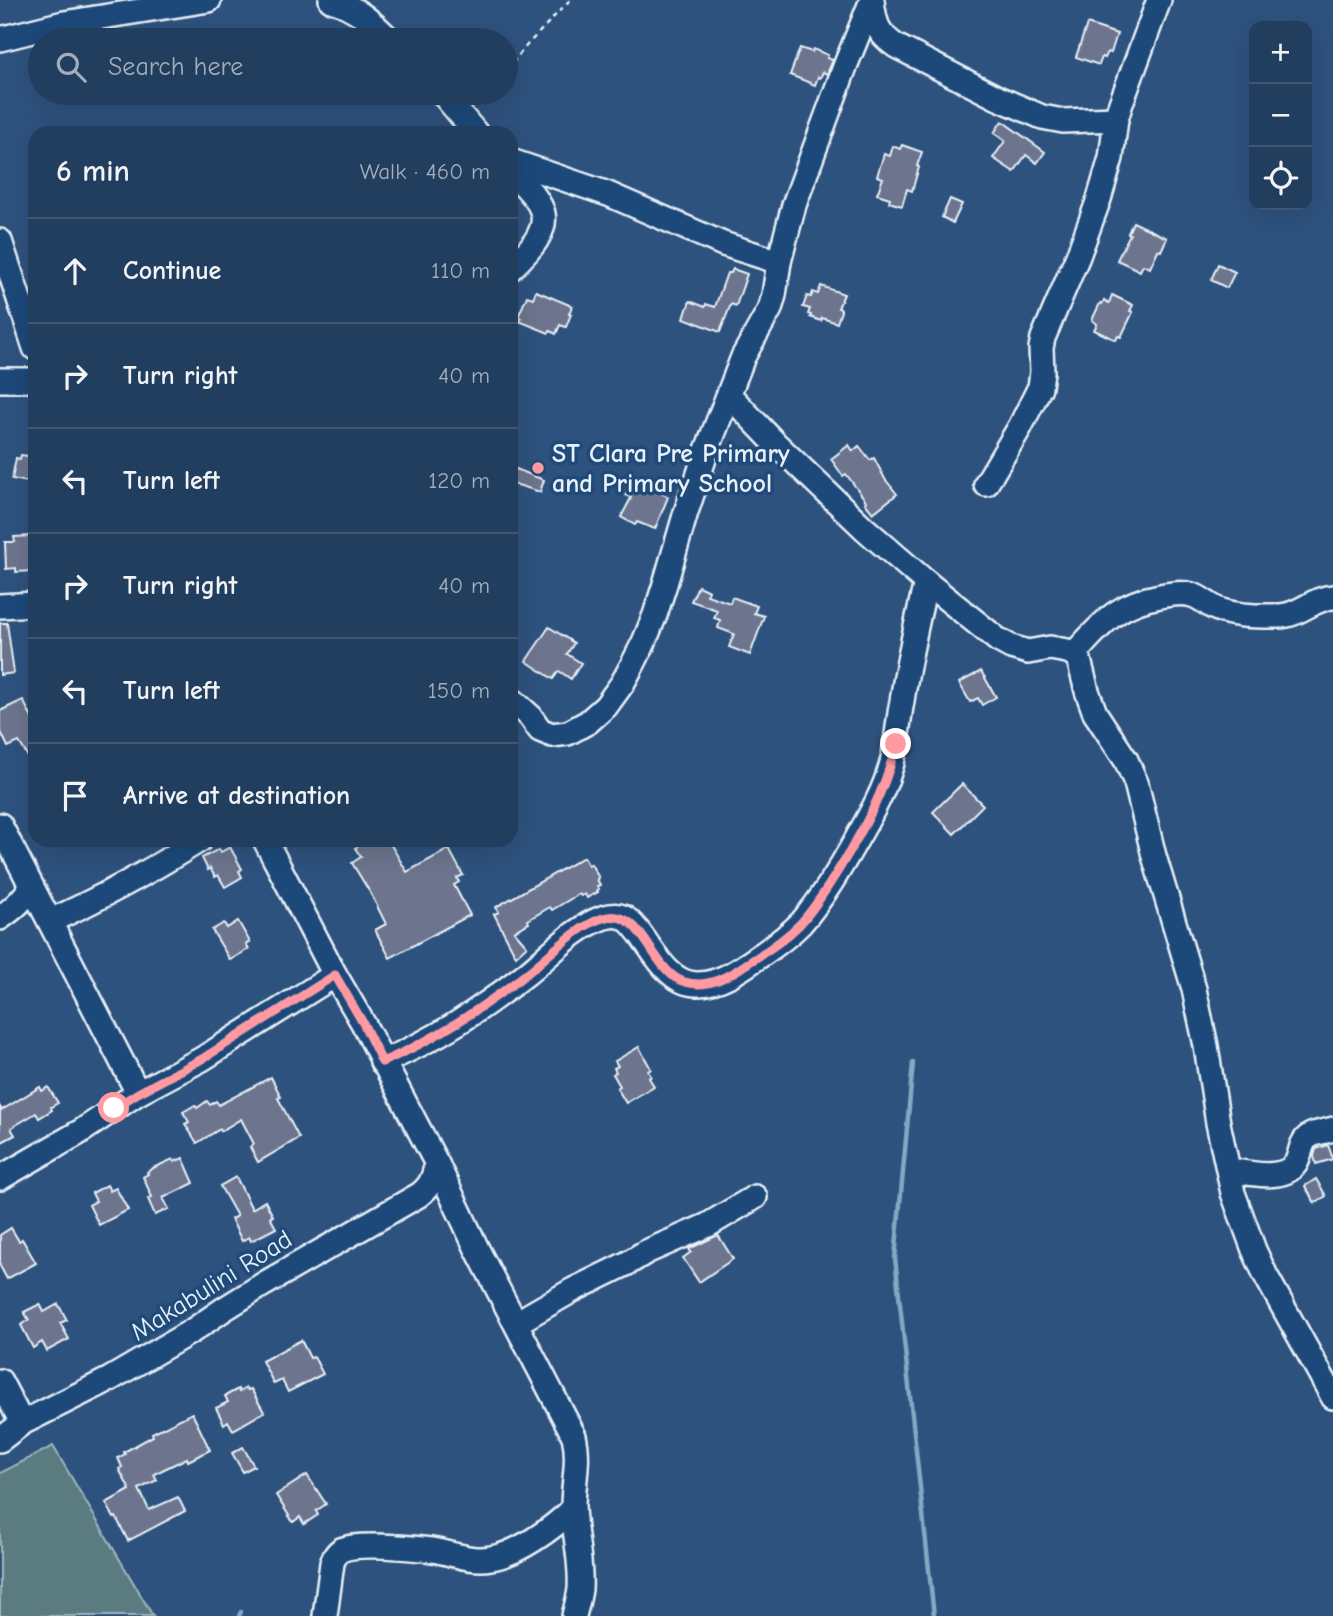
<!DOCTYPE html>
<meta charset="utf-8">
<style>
body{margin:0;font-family:"Comic Neue",sans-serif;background:#2e4967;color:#f1f3f6}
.controls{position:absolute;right:21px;top:21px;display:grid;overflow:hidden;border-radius:14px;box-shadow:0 7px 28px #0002}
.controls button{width:63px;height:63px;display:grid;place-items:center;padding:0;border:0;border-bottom:2px solid #3f5773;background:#223e5e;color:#f1f3f6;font:35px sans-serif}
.stop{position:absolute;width:21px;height:21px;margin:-16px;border:5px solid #ff9aa2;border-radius:50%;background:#fff}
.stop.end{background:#ff9aa2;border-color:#fff;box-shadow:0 2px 7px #0008}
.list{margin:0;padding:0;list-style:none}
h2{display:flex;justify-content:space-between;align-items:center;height:91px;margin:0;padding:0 28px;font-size:30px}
h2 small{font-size:23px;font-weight:400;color:#a2aebc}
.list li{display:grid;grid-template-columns:46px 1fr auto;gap:21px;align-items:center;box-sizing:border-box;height:105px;padding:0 28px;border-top:2px solid #3f5773}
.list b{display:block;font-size:26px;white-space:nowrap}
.list em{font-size:23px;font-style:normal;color:#a2aebc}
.icon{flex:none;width:38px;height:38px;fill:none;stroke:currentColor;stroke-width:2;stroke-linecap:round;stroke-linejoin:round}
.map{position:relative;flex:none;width:1333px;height:1616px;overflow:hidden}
.search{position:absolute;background:#223e5e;box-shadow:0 7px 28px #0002;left:28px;top:28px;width:490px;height:77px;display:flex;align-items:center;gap:18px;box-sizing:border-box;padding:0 24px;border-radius:38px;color:#a2aebc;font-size:26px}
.panel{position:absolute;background:#223e5e;box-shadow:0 7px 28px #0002;left:28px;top:126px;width:490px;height:721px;border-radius:21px}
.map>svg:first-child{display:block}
.green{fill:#5a7c81;stroke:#a1b6bc;stroke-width:2}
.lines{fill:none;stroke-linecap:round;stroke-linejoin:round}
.stream{stroke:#86a8c4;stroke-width:4.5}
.building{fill:#6c748d;stroke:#e8f1f8;stroke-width:2}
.minor-casing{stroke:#e8f1f8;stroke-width:28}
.path{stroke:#e8f1f8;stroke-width:2.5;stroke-dasharray:5 5;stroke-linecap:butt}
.minor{stroke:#1f4a7a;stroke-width:23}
.route{stroke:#ff9aa2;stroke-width:9}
.poi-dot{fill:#ff9aa2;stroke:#1f4a7a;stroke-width:2.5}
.labels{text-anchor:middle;stroke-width:7;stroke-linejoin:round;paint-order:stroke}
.poi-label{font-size:26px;font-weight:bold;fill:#e8f1f8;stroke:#1f4a7a;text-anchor:start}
.street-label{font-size:26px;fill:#e8f1f8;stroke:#1f4a7a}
</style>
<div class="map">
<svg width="1333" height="1616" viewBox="0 0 1333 1616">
<rect width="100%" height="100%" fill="#2e527e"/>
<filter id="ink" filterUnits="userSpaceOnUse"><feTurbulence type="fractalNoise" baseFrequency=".0143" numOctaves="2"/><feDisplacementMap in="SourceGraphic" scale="14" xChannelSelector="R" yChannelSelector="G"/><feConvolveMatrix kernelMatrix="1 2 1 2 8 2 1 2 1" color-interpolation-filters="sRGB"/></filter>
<g filter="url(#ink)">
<polygon class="green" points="53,1446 153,1616 0,1616 0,1473"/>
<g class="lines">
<g class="stream">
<polyline points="913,1063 895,1258 934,1616"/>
<polyline points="239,1616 241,1612"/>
</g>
</g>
<g class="building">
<polygon points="1087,24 1117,34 1111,53 1108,52 1105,58 1102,57 1099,65 1076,57"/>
<polygon points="800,48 812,52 813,49 828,55 827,58 833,60 827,74 823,72 820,78 818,77 815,85 790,75"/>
<polygon points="1002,121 1045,152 1037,163 1026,155 1014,172 993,158 1005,141 994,133"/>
<polygon points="902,145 922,152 917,166 919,167 912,191 907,189 902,206 889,202 890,198 877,194 883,178 877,176 884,154 890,156 893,146 900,149"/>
<polygon points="950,199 962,204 953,223 942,217"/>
<polygon points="1133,222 1167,238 1161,251 1158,250 1150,268 1143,265 1140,271 1117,260 1130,234 1128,233"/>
<polygon points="1218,264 1235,272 1227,288 1211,280"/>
<polygon points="733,269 747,274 736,306 731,304 720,332 684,318 690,301 705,307 706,304 715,307 727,273 731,273"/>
<polygon points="821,286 844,294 838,308 841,309 841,311 837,323 822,318 821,321 810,317 811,315 808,314 810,309 803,307 807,296 811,297 813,292 818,294"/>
<polygon points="536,291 572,306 569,314 571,314 566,327 560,325 556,334 550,331 549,333 519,321 521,318 518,317 527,296 533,298"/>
<polygon points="1112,295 1133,305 1130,311 1133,312 1121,337 1118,336 1116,340 1094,330 1097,324 1092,320 1100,303 1102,304 1104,300 1109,303"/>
<polygon points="849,445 853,451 859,446 870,460 874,458 885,479 897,494 873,513 865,503 866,501 846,474 843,476 831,459"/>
<polygon points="21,455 35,457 34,483 12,479 16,458 20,459"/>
<polygon points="511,467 544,480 540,492 511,483"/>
<polygon points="632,476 668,497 655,529 637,522 635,525 621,517 631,498 626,495"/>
<polygon points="33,536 34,542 35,542 35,571 16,572 16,568 6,569 5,542 15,542 14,537"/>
<polygon points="698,586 709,591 707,595 730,603 732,597 757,606 754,613 764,616 750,655 729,647 734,634 718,628 720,620 714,618 717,610 691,601"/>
<polygon points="0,623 7,623 14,673 0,675"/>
<polygon points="549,627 574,643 567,654 581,663 571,679 559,671 553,679 526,661"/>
<polygon points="981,671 996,697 982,705 978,698 970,702 959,683"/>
<polygon points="23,700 35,724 35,768 19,742 8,747 0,730 0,711"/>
<polygon points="962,784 983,805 954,834 933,812"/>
<polygon points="368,840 388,840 407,872 449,849 463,875 457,878 459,882 454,885 470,915 390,958 375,930 386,924 371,894 352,863 361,857 355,848"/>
<polygon points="230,847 242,869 239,871 242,877 225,887 218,875 215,877 210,868 208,870 202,858 219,849 221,852"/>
<polygon points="584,857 588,865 591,864 599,878 597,879 600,885 597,886 599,889 597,890 598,892 587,898 585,894 581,896 579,894 552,910 550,907 528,920 529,923 514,931 527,946 516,956 494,914 499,912 496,907"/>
<polygon points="238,921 250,942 246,944 249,949 230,960 212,930 224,923 227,928"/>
<polygon points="639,1047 651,1069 648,1071 651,1076 649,1078 654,1086 626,1103 617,1088 620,1086 613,1074 616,1072 614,1068 618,1066 615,1061"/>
<polygon points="271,1077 281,1097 278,1098 299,1138 258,1162 250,1147 254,1144 241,1119 221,1131 220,1129 197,1143 185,1124 189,1122 183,1112 195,1105 197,1108 207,1101 210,1105 216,1101 219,1105"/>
<polygon points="40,1087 42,1091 48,1087 58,1103 51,1107 52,1110 39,1118 36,1113 11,1128 15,1135 0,1143 0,1107 2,1110"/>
<polygon points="1328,1145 1333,1159 1316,1164 1314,1156 1316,1149"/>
<polygon points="183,1158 194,1183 163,1198 169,1209 155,1215 148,1199 152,1197 143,1177 148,1174 147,1172 153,1168 173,1159 174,1162"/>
<polygon points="236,1177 252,1209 265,1201 273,1216 270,1217 276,1228 251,1241 249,1237 242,1241 231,1219 237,1216 220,1186"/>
<polygon points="1316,1179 1326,1196 1315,1203 1305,1186"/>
<polygon points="107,1185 110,1191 116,1188 128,1210 99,1225 89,1205 96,1201 92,1193"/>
<polygon points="11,1228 19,1241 22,1239 36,1263 7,1279 0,1266 0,1235"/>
<polygon points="718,1235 733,1259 699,1282 683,1258 691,1252 689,1249"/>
<polygon points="40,1304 44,1312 58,1304 67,1320 60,1323 69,1339 47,1351 42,1342 33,1348 21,1325 29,1320 24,1312"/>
<polygon points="301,1340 310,1358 314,1357 323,1374 288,1392 282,1380 274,1384 262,1361"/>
<polygon points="246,1388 248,1390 251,1389 264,1412 233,1430 228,1421 224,1424 216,1408 228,1402 225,1396 238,1389 239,1392"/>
<polygon points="192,1413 210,1450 188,1461 187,1458 154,1474 157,1480 139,1489 149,1510 178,1497 185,1511 128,1541 116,1517 114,1518 106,1503 130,1490 119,1469 122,1467 118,1458 125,1454 124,1452 153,1436 152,1433"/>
<polygon points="243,1447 254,1466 243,1472 232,1453"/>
<polygon points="307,1475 326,1504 316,1511 318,1515 304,1524 300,1517 293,1522 276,1495"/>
</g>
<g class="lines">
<defs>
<g id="minor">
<path d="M331 0C355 6 373 23 390 40"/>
<path d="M872 1C875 24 877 33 896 46L998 98 1042 117 1063 121 1116 119"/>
<polyline points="0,39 64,23 209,0"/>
<polyline points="442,93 476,133"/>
<polyline points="511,161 608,194 723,244 779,262"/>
<path d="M511 172C521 182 534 193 540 206 553 229 526 254 511 268"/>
<polyline points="0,241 35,348"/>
<polyline points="0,380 35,380"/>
<polyline points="729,395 775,443 865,529 926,582 998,640 1011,647 1028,652 1050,648 1067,651 1074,654 1079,660 1087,691 1095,713 1126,760 1136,783 1154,856 1194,989 1206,1046 1218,1123 1233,1193 1254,1250 1266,1276 1333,1397"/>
<polyline points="986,484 1020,427 1040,387 1042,372 1041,348 1043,338 1078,256 1099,199 1111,158 1116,119 1120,106 1159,0"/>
<polyline points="0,606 35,604"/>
<path d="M1074 654C1103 623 1116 604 1160 596 1170 594 1183 592 1192 595 1200 597 1207 604 1215 608 1234 617 1259 616 1279 616 1299 616 1313 598 1333 597"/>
<polyline points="511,699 530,716 540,730 552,735 568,733 588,722 606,706 622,684 633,664 644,642 655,615 665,584 686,512 707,450 743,357 770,309 774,295 779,262 794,205 846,64 872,0"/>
<polyline points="0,825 138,1093"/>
<path d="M265 840 335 975 363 1023 437 1164 477 1249 574 1436C580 1460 573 1483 573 1507 574 1534 582 1562 580 1589 579 1598 576 1607 574 1616"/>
<path d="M0 918C13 909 24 900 31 886"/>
<path d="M50 921C102 898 152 870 200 840"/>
<path d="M382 1062C436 1040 480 1010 526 974 549 956 574 928 602 918 608 916 616 914 623 917 628 919 634 926 638 931 654 951 669 985 698 984 722 984 745 966 764 953 777 944 790 934 801 923 824 897 842 865 859 835 872 812 885 789 892 763 897 742 898 722 902 701 908 661 917 621 926 582"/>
<path d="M1229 1170C1248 1173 1284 1182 1296 1163 1301 1155 1300 1144 1307 1138 1313 1132 1325 1132 1333 1129"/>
<polyline points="0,1178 80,1132 138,1093 202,1059 335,975"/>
<polyline points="516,1323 573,1290 628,1263 646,1252 708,1225 755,1197"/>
<polyline points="0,1381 22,1423"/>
<path d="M0 1440 22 1423 110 1379 192 1331 224 1309 264 1284 419 1195C432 1185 433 1178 437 1164"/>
<path d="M325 1616 332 1563C334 1558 336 1553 341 1550 358 1542 413 1548 432 1550 452 1553 471 1562 491 1558 518 1554 553 1528 573 1509"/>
</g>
</defs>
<use href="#minor" class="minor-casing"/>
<g class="path">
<polyline points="506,71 527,45 570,0"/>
<polyline points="480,106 490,93"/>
</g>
<use href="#minor" class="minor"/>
</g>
</g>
<g class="lines" filter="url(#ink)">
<path class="route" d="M114 1108 138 1093 202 1059 335 975 363 1023 382 1062C435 1040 481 1009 526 974 548 957 577 926 603 918 643 905 652 974 685 982 708 989 729 976 748 963 766 952 784 940 799 925 815 908 827 888 839 869 864 829 886 789 896 744"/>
</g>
<circle class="poi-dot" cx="538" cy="468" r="7"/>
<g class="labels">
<g class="poi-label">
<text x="552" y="462">ST Clara Pre Primary<tspan x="552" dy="30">and Primary School</tspan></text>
</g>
<g class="street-label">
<text transform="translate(211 1285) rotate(-32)" y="9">Makabulini Road</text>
</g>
</g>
</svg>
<div class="controls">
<button>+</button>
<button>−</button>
<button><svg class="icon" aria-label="locate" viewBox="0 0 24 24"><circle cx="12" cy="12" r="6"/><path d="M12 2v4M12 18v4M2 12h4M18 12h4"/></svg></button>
</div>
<div class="stop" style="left:114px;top:1108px"></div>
<div class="stop end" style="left:896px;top:744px"></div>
<div class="search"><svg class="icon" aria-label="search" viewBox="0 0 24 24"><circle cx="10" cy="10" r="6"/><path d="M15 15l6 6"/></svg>Search here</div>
<section class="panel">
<h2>6 min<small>Walk · 460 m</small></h2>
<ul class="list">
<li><svg class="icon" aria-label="ahead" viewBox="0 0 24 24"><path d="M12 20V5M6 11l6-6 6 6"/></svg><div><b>Continue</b></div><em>110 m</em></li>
<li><svg class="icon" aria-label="right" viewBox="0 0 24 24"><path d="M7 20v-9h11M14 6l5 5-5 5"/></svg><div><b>Turn right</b></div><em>40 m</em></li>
<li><svg class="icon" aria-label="left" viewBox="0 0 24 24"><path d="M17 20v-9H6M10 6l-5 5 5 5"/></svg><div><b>Turn left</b></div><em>120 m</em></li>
<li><svg class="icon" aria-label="right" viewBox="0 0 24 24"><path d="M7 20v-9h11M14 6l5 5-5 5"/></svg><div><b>Turn right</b></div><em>40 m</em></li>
<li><svg class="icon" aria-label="left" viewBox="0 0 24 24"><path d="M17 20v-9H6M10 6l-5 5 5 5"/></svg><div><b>Turn left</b></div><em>150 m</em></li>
<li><svg class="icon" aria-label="arrive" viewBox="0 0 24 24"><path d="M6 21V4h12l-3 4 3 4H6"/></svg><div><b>Arrive at destination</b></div></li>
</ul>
</section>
</div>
